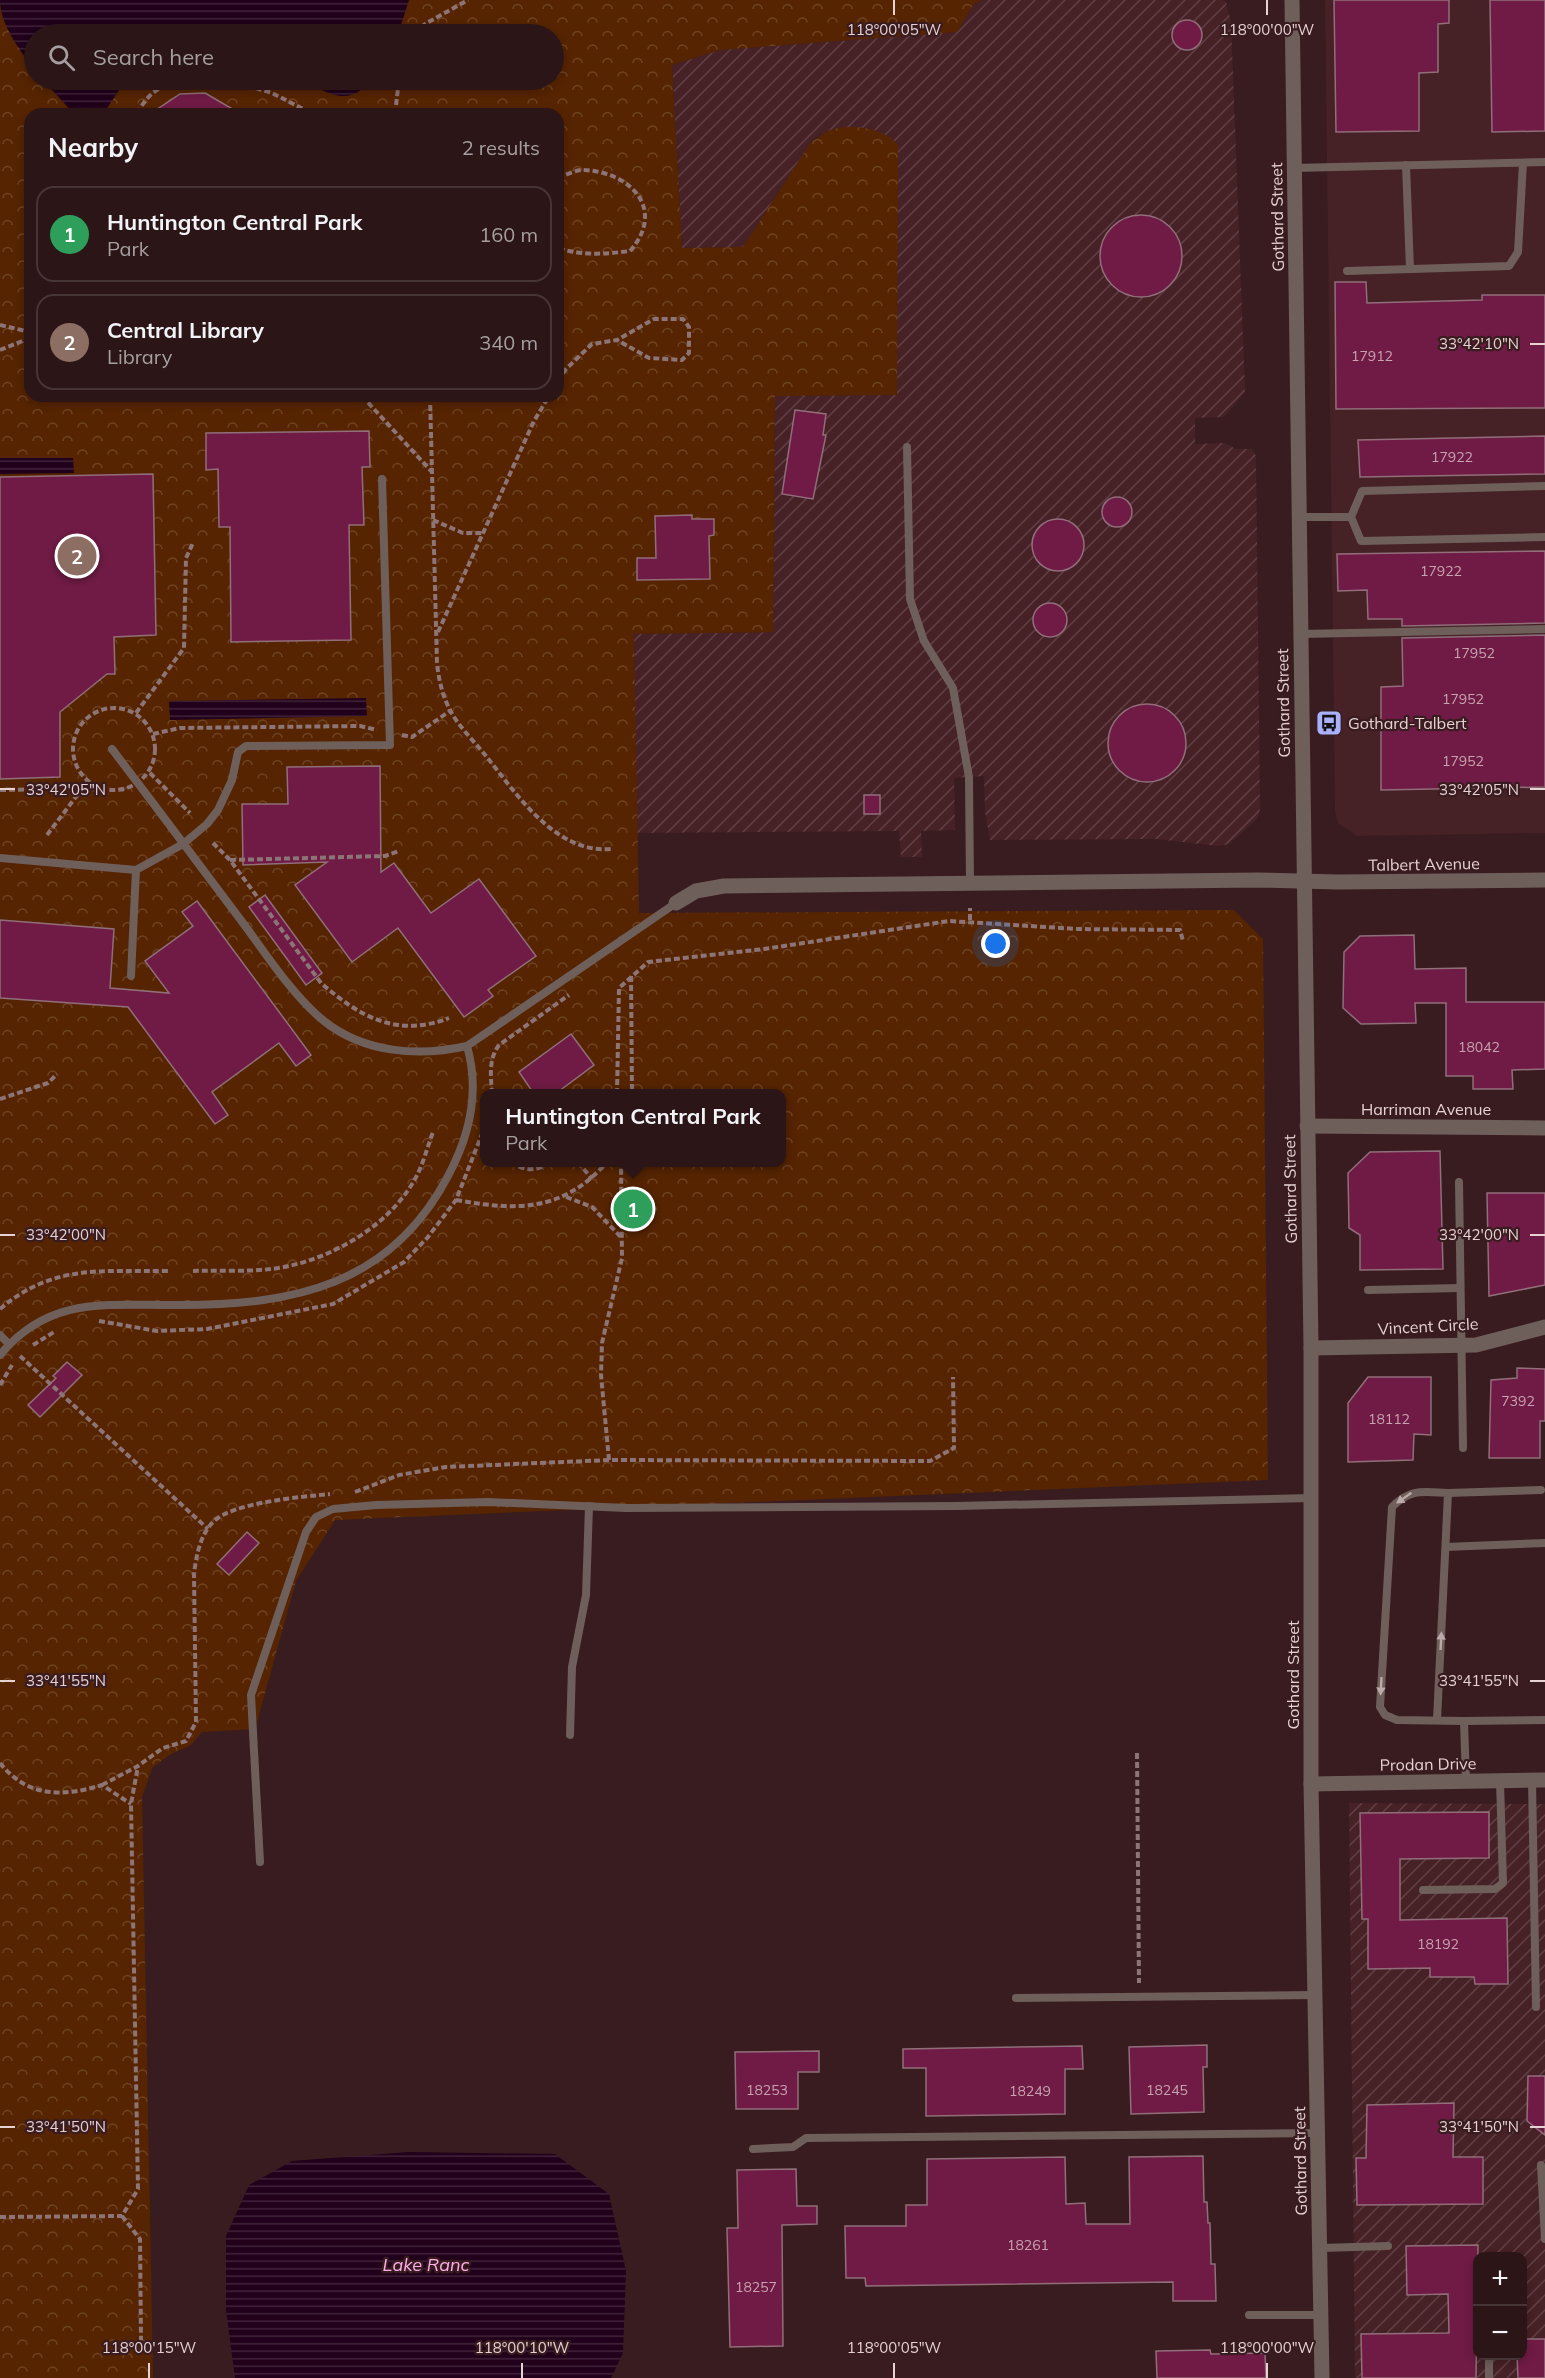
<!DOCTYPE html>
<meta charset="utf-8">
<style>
body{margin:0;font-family:Mulish,sans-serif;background:#372224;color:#f1f3f6}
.controls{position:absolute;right:18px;bottom:18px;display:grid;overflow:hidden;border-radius:12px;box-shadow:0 3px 9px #0003}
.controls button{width:54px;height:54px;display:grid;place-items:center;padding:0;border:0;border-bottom:2px solid #473436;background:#2b1517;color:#f1f3f6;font:30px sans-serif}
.you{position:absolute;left:996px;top:944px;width:21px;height:21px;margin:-15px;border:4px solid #fff;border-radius:50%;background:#1a73e8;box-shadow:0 0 0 9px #1a73e833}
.badge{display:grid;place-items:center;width:39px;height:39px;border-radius:50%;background:#aab0fb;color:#fff;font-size:20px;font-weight:700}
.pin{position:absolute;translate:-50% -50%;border:3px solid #fff;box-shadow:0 2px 6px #0006}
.popup{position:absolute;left:480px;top:1089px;width:306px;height:78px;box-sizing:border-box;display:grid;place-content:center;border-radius:12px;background:#2b1517;filter:drop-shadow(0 2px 4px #0005);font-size:20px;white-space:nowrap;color:#a69fa1}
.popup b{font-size:22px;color:#f1f3f6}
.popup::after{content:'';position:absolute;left:50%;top:100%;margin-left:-12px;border:12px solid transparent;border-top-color:#2b1517}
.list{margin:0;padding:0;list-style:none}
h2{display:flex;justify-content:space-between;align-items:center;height:78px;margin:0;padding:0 24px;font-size:26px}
h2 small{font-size:20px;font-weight:400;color:#a69fa1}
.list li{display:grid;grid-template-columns:39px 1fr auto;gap:18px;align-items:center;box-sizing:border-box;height:96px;margin:0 12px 12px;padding:0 12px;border:2px solid #473436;border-radius:18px}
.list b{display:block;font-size:22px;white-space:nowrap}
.list p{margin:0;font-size:20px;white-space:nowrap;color:#a69fa1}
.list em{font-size:20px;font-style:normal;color:#a69fa1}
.icon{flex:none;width:33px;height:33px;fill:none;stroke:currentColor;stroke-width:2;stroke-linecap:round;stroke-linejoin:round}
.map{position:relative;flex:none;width:1545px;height:2378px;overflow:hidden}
.search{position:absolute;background:#2b1517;box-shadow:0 3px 9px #0003;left:24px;top:24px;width:540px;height:66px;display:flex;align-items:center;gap:15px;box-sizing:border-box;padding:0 21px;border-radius:33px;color:#a69fa1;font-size:22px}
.panel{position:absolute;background:#2b1517;box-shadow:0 3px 9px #0003;left:24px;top:108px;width:540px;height:294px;border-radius:18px}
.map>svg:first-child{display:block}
.built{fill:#462126}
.industrial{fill:url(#industrial-furrows);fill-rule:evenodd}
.park{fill:url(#park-crowns);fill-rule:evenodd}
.water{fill:url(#water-rules)}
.building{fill:#701b45;stroke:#906e7a;stroke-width:1.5}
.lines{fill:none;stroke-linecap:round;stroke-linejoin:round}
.path{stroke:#8d7476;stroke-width:4;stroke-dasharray:6 3;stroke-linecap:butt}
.service{stroke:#6e5f5b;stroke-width:8}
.minor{stroke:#6e5f5b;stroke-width:15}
.tertiary{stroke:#6e5f5b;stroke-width:15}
.oneway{fill:#bca9a9}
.ticks{fill:none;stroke:#e6d1d3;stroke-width:2}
.labels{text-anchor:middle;stroke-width:4.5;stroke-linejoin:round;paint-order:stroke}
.number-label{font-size:14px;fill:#c8a4b0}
.street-label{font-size:16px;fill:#e6d1d3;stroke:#391c1f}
.poi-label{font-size:16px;fill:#e6d1d3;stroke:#391c1f;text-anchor:start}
.water-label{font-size:18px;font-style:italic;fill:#ffacea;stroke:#391c1f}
.ticks-label{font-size:15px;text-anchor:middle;fill:#e6d1d3;stroke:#391c1f;stroke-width:4.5;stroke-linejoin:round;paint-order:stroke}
</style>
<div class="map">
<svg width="1545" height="2378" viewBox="0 0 1545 2378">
<defs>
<pattern id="industrial-furrows" width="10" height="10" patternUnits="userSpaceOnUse" patternTransform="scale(1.5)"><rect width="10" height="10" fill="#462126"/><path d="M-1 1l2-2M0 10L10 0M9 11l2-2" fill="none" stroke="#614045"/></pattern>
<pattern id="park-crowns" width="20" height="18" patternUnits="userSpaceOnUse" patternTransform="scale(1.5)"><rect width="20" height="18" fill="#562400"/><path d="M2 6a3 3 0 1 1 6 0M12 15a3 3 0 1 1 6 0" fill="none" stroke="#6e4324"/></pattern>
<pattern id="water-rules" width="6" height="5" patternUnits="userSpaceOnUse" patternTransform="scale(1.5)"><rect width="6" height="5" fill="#20001a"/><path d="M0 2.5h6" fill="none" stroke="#40243a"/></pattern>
</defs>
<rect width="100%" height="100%" fill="#391c1f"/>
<polygon class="built" points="1325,0 1545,0 1545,833 1357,836 1338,823 1335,811"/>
<g class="industrial">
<polygon points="981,0 1223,0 1226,2 1231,22 1245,392 1224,417 1195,418 1195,444 1224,443 1236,449 1252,449 1256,456 1260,810 1257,819 1229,844 1218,846 1156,839 990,840 985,812 984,776 954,778 955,830 921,831 922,857 901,857 899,831 636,833 634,634 773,632 775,396 897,395 853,128 827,131 813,139 743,247 682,248 672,65 720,50 957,32 973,5"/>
<path d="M1349 1803 1545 1804V2378H1355ZM1478 2256H1522V2356H1478Z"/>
</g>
<path class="park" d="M0 0H981L973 5 957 32 720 50 672 65 682 248 743 247 811 142C816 139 822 134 827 131 848 123 884 127 898 145L897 395 775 396 773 632 634 634 639 913 1234 910 1263 939 1268 1480 335 1520 296 1581 255 1729 202 1732 191 1745 169 1755 152 1768 142 1797 153 2378H0ZM34 34H554V80H34ZM30 114H558V396H30ZM484 1094H782V1162H484Z"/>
<g class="water">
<path d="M0 0H409L398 34H34V69C20 51 0 24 0 0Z"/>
<polygon points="43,80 126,80 103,114 74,114"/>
<path d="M305 80H370C351 107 328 95 305 80Z"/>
<polygon points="0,458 73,458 74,473 0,474"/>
<polygon points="366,698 367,716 170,720 169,701"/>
<polygon points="409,2152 555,2154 609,2194 626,2271 623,2353 611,2378 235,2378 226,2310 226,2236 249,2185 292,2161"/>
</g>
<g class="building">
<polygon points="1334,0 1449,0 1449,23 1438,24 1438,72 1419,73 1419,131 1336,132"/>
<polygon points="1490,0 1545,0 1545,131 1492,132"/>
<circle cx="1187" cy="35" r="15"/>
<polygon points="205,93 241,114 150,114 180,94"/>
<circle cx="1141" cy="256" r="41"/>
<polygon points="1335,282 1366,282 1367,303 1482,300 1482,295 1545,295 1545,408 1336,409"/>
<polygon points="795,410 826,414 823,435 826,435 813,499 782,494"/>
<polygon points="369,431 370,467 362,467 364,525 349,525 351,640 231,642 230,527 219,527 218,469 206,470 206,433"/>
<polygon points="1545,436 1545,474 1360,477 1358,440"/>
<polygon points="153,474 156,635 114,637 115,674 107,674 60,712 60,777 0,779 0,477"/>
<circle cx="1117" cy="512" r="15"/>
<polygon points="692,515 692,519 714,519 714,535 709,536 710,579 637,580 637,558 656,558 655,516"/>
<circle cx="1058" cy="545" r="26"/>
<polygon points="1545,551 1545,623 1402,626 1402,619 1368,619 1367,590 1338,591 1337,554"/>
<circle cx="1050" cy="620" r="17"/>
<polygon points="1545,635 1545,787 1381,790 1381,687 1403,686 1402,638"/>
<circle cx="1147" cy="743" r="39"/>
<polygon points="380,766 381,872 394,863 431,913 479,879 536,956 488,990 493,996 464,1017 398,928 352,962 295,885 327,862 243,865 242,804 288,804 287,767"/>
<rect x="864" y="795" width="16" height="19"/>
<polygon points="265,895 322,973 306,985 249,907"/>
<polygon points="197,901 311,1055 296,1066 279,1043 212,1092 228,1115 215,1124 128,1007 0,998 0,920 114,929 110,988 169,993 145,961 193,926 182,912"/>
<polygon points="1414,935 1415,969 1466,968 1466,1002 1545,1002 1545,1069 1512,1070 1513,1089 1473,1089 1473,1076 1446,1076 1446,1003 1415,1003 1416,1023 1361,1024 1343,1008 1344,952 1360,936"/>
<polygon points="571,1034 594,1065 555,1094 534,1094 519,1072"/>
<polygon points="1440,1151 1443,1269 1360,1270 1360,1235 1349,1228 1348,1173 1370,1152"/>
<polygon points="1487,1193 1545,1193 1545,1285 1489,1296"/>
<polygon points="67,1362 82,1375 40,1417 28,1405 56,1378 53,1376"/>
<polygon points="1517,1368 1545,1369 1545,1421 1540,1421 1540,1458 1489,1458 1491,1380 1517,1378"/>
<polygon points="1368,1377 1431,1377 1431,1435 1414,1434 1413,1460 1348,1462 1348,1403"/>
<polygon points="247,1532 259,1543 229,1575 217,1564"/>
<polygon points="1489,1812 1489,1858 1400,1859 1400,1920 1507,1918 1508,1984 1475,1984 1474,1977 1430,1977 1430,1968 1368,1969 1368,1919 1362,1919 1360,1813"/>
<polygon points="1207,2045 1207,2067 1203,2067 1204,2112 1131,2114 1129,2047"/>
<polygon points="1082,2046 1083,2069 1065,2069 1065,2114 926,2116 926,2068 903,2068 903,2049"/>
<polygon points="819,2051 819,2072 798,2072 798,2109 736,2109 735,2052"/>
<polygon points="1528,2076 1545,2076 1545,2135 1527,2121"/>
<polygon points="1454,2103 1453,2157 1483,2157 1483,2204 1357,2205 1356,2158 1366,2158 1367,2105"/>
<polygon points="1203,2156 1204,2202 1207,2202 1208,2223 1210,2223 1211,2264 1215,2264 1216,2301 1173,2301 1173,2282 866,2286 865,2278 846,2278 845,2226 906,2226 906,2205 927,2205 927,2159 1065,2157 1066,2204 1085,2203 1086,2224 1130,2224 1129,2157"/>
<polygon points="796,2169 797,2206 817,2206 817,2224 782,2225 783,2346 730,2347 727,2228 738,2228 737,2170"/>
<polygon points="1478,2245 1476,2378 1362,2378 1361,2334 1449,2333 1448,2294 1407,2295 1406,2246"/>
<polygon points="1522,2339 1545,2339 1545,2378 1518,2378 1517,2355 1522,2355"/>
<polygon points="1210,2350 1211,2354 1265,2353 1266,2378 1157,2378 1156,2351"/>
</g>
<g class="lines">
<g class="path">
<polyline points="415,34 425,24 468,0"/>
<polyline points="230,80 272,93 313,114"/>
<path d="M138 114C144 96 162 84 180 80"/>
<polyline points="395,114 399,80"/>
<path d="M558 178C566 175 577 169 585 170 632 173 666 210 630 251 606 254 582 256 558 248"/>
<polyline points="0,325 30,332"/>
<polyline points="0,350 30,338"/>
<polyline points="558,381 566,369 592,344 617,340 654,319 683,319 689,327 689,353 682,360 649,358 617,340"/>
<polyline points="362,396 432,472"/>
<path d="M430 396 437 664C439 680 442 694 449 708 457 725 474 741 486 756 516 793 555 854 611 849"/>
<polyline points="365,399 387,396"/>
<polyline points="433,520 463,533 483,533"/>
<polyline points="438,632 534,421 549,396"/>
<circle cx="114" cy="749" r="41"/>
<polyline points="136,713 184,648 186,558 193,543"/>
<polyline points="153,734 180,728 360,726 377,730"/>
<polyline points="402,735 412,737 450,711"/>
<polyline points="150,773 190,813"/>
<polyline points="0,790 50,789"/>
<polyline points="47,835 88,781"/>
<path d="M213 843 230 860 321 983C360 1017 397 1038 449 1018"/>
<polyline points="230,860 385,856 399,851"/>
<polyline points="970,920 970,908"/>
<polyline points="631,976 632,1094"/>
<path d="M492 1094C491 1076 488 1060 499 1045L569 995"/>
<polyline points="617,1094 619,988 648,962 764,949 949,921 1078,929 1180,930 1183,941"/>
<polyline points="0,1099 48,1083 57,1074"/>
<path d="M511 1162C523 1171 538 1172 550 1162"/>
<polyline points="578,1162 592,1179"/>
<polyline points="566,1197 592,1207 621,1237"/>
<path d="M456 1200C517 1211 563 1212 607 1162"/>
<path d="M193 1271C224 1270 258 1273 289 1266 338 1255 390 1224 415 1179 423 1165 427 1148 433 1132"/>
<path d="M0 1309C54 1263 103 1272 169 1271"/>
<polyline points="99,1321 157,1331 207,1329 333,1304 404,1262 428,1237 456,1200 484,1129"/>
<polyline points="33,1345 54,1332"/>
<polyline points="20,1356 208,1529"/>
<polyline points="0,1385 12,1365"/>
<polyline points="609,1460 601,1375 602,1343 622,1258 621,1162"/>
<polyline points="355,1492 399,1475 446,1467 609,1460 930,1461 954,1448 953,1377"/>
<polyline points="1137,1753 1139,1983"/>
<path d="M0 1763C28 1798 63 1797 102 1785L131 1804"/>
<path d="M102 1785 138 1766 163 1748 186 1741 196 1722 194 1574C196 1557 200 1535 213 1522 233 1502 302 1497 330 1494"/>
<polyline points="122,2216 140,2239 141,2340"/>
<polyline points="0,2217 122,2216 138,2189 131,1804 138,1766"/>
</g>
<g class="service">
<polyline points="1406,165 1410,269"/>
<polyline points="1294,168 1545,162"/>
<polyline points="1347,271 1509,266 1518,252 1523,163"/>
<polyline points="907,447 910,599 924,641 953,688 969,777 970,884"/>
<polyline points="1545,486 1362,491 1351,517 1361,541 1545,537"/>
<polyline points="1298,517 1351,517"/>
<polyline points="1300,634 1545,629"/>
<path d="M112 749C157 808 201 867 246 927 267 956 296 999 324 1021 364 1053 419 1057 467 1046L676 903"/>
<polyline points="0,858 136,870 183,844 207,824 218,810 232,780 238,752 246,746 390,745 382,479"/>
<polyline points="131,976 136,870"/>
<polyline points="1459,1182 1463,1448"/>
<polyline points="1368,1290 1460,1288"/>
<polyline points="0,1335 9,1344"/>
<path d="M0 1355C51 1294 110 1306 180 1305 294 1305 391 1285 448 1176 470 1135 480 1091 467 1046"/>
<polyline points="1448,1493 1541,1490"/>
<polyline points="1446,1547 1545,1543"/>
<path d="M1437 1720 1448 1493C1423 1492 1411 1488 1392 1507L1380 1707 1385 1715 1397 1720 1464 1721 1466 1781"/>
<polyline points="1464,1721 1545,1720"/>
<polyline points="570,1735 572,1667 586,1595 589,1506"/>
<polyline points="1532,1780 1536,2007"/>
<polyline points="260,1862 251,1695 306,1532 316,1517 333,1509 376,1505 488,1502 626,1508 957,1506 1311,1498"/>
<polyline points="1423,1890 1495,1889 1503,1883 1500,1781"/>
<polyline points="1016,1998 1315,1995"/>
<polyline points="753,2149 793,2147 806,2138 1318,2133"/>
<polyline points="1541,2165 1545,2239"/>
<polyline points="1320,2248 1388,2246"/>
<polyline points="1249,2315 1321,2315"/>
<polyline points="1489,2378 1489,2356"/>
</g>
<g class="minor">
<polyline points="1307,1126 1545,1128"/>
<polyline points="1311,1348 1476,1345 1545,1327"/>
<polyline points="1311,1784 1545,1780"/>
</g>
<g class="tertiary">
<polyline points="1292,0 1311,1348 1311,1784 1322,2378"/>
<polyline points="676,903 696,891 724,886 1258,880 1338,882 1545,880"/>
</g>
</g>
<defs><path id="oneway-solid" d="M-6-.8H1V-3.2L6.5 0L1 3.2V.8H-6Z" transform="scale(1.5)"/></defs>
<g class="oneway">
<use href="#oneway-solid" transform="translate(1404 1498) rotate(145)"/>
<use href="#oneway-solid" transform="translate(1441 1641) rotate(-87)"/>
<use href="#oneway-solid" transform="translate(1381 1686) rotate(93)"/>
</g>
<path class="ticks" d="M894 0V15M1267 0V15M1530 344H1545M0 789H15M1530 789H1545M0 1235H15M1530 1235H1545M0 1681H15M1530 1681H1545M0 2127H15M1530 2127H1545M149 2363V2378M522 2363V2378M894 2363V2378M1267 2363V2378"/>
<defs>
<symbol id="bus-square" viewBox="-11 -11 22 22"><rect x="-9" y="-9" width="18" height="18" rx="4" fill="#aab0fb" stroke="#391c1f"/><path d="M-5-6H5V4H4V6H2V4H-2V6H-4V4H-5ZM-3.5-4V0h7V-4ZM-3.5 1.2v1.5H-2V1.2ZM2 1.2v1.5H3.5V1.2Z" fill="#111"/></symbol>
</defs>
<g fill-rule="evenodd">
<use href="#bus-square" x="1314" y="708" width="30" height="30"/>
</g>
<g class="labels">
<g class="number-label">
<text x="1372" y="361">17912</text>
<text x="1452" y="462">17922</text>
<text x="1441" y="576">17922</text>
<text x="1474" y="658">17952</text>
<text x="1463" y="704">17952</text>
<text x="1463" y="766">17952</text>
<text x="1479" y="1052">18042</text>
<text x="1518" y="1406">7392</text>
<text x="1389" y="1424">18112</text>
<text x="1438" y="1949">18192</text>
<text x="767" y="2095">18253</text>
<text x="1167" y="2095">18245</text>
<text x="1030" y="2096">18249</text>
<text x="1028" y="2250">18261</text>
<text x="756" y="2292">18257</text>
</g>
<g class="street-label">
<text transform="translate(1277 217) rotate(-91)" y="6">Gothard Street</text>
<text transform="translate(1283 703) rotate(-91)" y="6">Gothard Street</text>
<text transform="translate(1424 864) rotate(-1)" y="6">Talbert Avenue</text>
<text x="1426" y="1115">Harriman Avenue</text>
<text transform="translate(1290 1189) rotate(-91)" y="6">Gothard Street</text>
<text transform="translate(1428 1326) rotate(-3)" y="6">Vincent Circle</text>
<text transform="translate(1293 1675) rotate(-90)" y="6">Gothard Street</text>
<text transform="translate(1428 1764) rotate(-1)" y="6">Prodan Drive</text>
<text transform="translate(1300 2161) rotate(-91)" y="6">Gothard Street</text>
</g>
<g class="poi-label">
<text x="1348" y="729">Gothard-Talbert</text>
</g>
<g class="water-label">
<text x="426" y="2271">Lake Ranc</text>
</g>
</g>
<g class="ticks-label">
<text x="894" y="35">118°00'05"W</text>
<text x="1267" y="35">118°00'00"W</text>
<text x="1479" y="349">33°42'10"N</text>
<text x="66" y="795">33°42'05"N</text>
<text x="1479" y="795">33°42'05"N</text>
<text x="66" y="1240">33°42'00"N</text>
<text x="1479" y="1240">33°42'00"N</text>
<text x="66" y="1686">33°41'55"N</text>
<text x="1479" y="1686">33°41'55"N</text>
<text x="66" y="2132">33°41'50"N</text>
<text x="1479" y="2132">33°41'50"N</text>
<text x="149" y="2353">118°00'15"W</text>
<text x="522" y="2353">118°00'10"W</text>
<text x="894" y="2353">118°00'05"W</text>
<text x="1267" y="2353">118°00'00"W</text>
</g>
</svg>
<div class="controls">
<button>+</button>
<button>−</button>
</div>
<div class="you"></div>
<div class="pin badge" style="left:633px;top:1209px;background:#2e9e5b">1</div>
<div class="popup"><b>Huntington Central Park</b>Park</div>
<div class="pin badge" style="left:77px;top:556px;background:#8d6e63">2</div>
<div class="search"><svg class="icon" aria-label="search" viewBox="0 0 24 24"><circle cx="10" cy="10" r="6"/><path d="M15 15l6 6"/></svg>Search here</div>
<section class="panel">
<h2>Nearby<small>2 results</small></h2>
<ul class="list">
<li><span class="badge" style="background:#2e9e5b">1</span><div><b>Huntington Central Park</b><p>Park</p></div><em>160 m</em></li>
<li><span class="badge" style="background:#8d6e63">2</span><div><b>Central Library</b><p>Library</p></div><em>340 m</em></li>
</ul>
</section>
</div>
